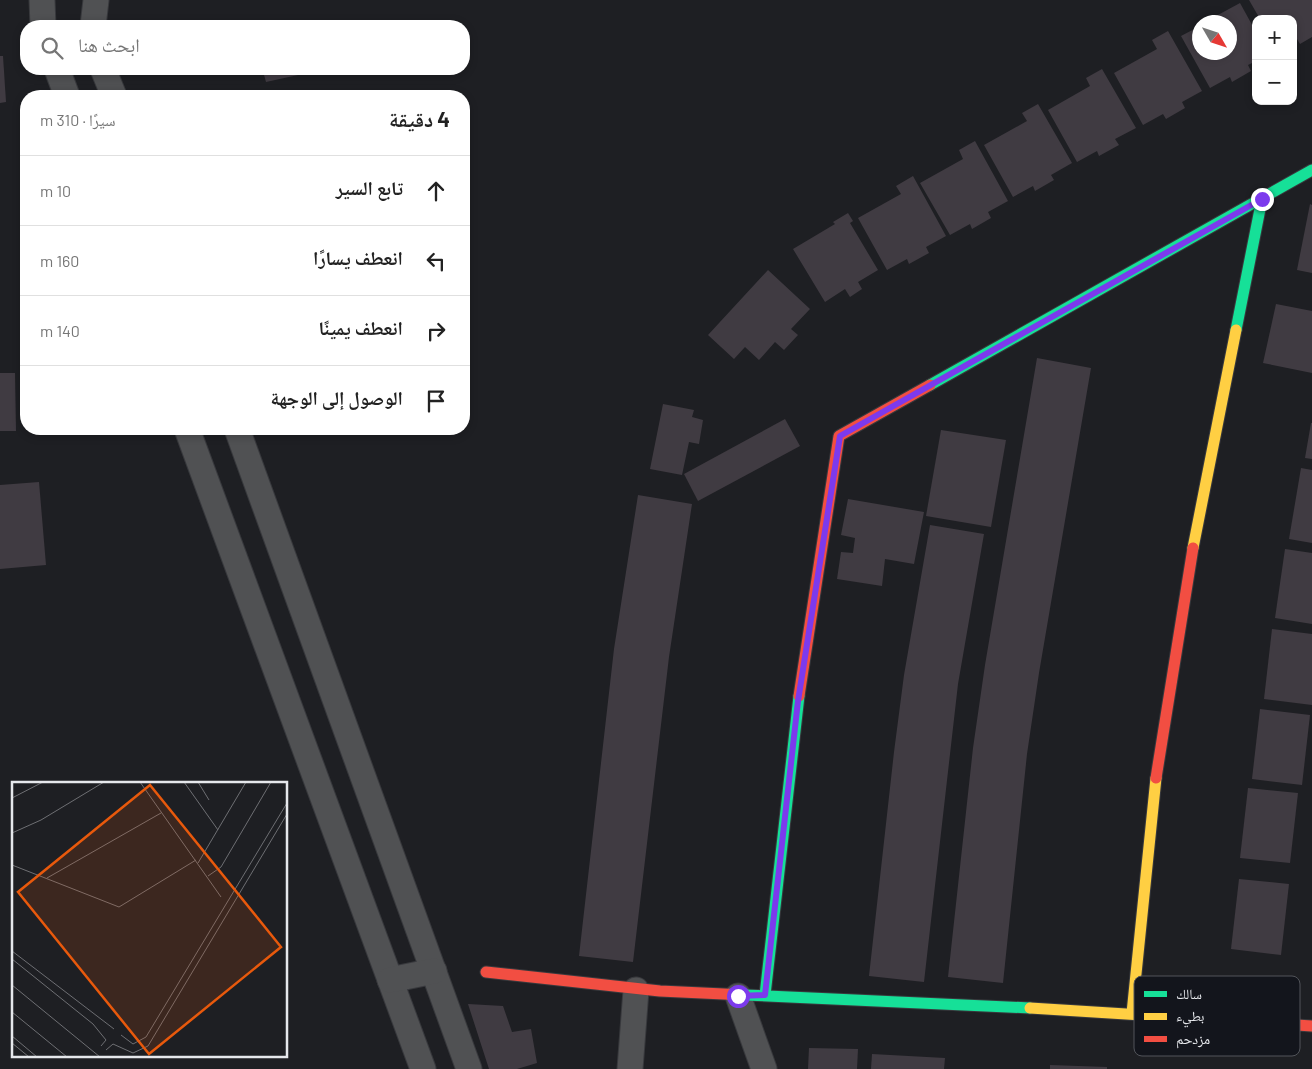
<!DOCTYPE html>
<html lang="ar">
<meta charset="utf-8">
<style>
body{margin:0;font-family:Barlow,"Noto Naskh Arabic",sans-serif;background:#f2f2f2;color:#222;direction:rtl}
.controls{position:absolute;right:15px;top:15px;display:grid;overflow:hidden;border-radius:10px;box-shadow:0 2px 8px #0003}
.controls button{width:45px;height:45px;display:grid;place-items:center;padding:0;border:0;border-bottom:1px solid #e0e0e0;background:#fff;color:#222;font:25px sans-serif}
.compass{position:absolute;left:1192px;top:15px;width:45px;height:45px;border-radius:50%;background:#fff;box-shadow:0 2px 8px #0003;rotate:129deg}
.stop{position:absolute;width:15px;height:15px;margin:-11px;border:4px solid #7c3aed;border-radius:50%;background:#fff}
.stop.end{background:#7c3aed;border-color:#fff;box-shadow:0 1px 5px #0008}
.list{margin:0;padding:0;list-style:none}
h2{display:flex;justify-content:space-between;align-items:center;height:65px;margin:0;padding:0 20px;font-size:21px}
h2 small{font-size:16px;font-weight:400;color:#767676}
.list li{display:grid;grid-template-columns:32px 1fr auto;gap:15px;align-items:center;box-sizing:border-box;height:70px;padding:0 20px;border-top:1px solid #e0e0e0}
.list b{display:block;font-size:19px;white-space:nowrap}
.list em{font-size:16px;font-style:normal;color:#767676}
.icon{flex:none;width:28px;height:28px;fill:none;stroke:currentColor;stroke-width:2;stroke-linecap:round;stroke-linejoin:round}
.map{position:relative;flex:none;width:1312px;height:1069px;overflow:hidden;direction:ltr}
.search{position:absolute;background:#fff;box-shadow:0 2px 8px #0003;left:20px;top:20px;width:450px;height:55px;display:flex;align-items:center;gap:12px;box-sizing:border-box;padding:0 18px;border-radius:20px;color:#767676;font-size:19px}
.panel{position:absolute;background:#fff;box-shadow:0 2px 8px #0003;left:20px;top:90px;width:450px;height:345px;border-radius:20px;direction:rtl}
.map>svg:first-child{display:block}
.building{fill:#403b42}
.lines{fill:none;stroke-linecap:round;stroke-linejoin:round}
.street-casing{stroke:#38393d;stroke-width:27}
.fast-casing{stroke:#38393d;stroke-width:13}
.slow-casing{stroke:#38393d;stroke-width:13}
.jam-casing{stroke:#38393d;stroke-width:13}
.street{stroke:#505153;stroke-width:25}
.fast{stroke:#16e098;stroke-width:11}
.slow{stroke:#ffcf43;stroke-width:11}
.jam{stroke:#f24e42;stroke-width:11}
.route{stroke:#7c3aed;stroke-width:6}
.inset-road{fill:none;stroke:#6e6f73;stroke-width:1}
.view{fill:#e8590c;fill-opacity:0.15;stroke:#e8590c;stroke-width:2.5}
.inset-edge{fill:none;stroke:#e6e8ec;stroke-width:2.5}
.key{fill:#13151c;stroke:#52545a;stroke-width:1}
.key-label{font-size:14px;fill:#e6e8ec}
</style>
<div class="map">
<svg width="1312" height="1069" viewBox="0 0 1312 1069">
<rect width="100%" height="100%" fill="#1e1f23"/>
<g class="building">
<polygon points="1249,0 1312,0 1312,37 1300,44 1297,39 1293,41 1293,19 1260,19"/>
<polygon points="1240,3 1256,32 1256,61 1248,65 1251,71 1232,82 1230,77 1210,88 1181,36 1200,26 1200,52 1230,52 1230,22 1205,22"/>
<polygon points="1168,31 1202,91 1182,102 1185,108 1166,119 1163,114 1143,125 1114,73 1157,49 1152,40"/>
<polygon points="0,56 3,56 6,102 0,103"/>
<polygon points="273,69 321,69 321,70 266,82 263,71"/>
<polygon points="1102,69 1136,128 1115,139 1119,145 1099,156 1097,151 1077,162 1048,110 1090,86 1086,78"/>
<polygon points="1038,104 1072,163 1051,175 1054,180 1035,191 1033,186 1013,197 984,145 1027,121 1022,113"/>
<polygon points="975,141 1008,201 988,212 991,218 972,229 970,224 950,235 920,183 963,159 959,150"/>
<polygon points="913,176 946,236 926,247 929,253 909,264 907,259 887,270 858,218 901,194 896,186"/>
<polygon points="1310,204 1312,205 1312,273 1297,270"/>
<polygon points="848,213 853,221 850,223 878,270 858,282 862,289 850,297 845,289 825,302 793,249 835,224 833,222"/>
<polygon points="768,270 810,309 791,329 798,335 784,350 775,342 759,360 745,347 734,359 708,335"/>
<polygon points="1276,304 1312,311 1312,373 1263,363"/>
<polygon points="1037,358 1091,368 1039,673 1027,754 1003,983 948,977 973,748 985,665"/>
<polygon points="0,373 15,373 16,431 0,431"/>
<polygon points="663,404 694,410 692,417 703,420 699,444 689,442 682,475 650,469"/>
<polygon points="785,419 800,446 698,501 684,474"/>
<polygon points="1311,423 1312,423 1312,459 1305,458"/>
<polygon points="941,430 1006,440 991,527 926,516"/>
<polygon points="1301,468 1312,470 1312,543 1289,539"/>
<polygon points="39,482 46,565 0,569 0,485"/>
<polygon points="638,495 692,504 669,657 633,962 579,956 614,649"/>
<polygon points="848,499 924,512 914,564 885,559 882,586 837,579 841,552 853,553 855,538 841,535"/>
<polygon points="930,525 984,534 958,684 924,982 869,976 894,752 904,675"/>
<polygon points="1285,549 1312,553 1312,624 1275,618"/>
<polygon points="1272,629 1312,634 1312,705 1264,699"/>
<polygon points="1260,709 1310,715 1302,785 1252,779"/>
<polygon points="1248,788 1298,793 1290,863 1240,858"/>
<polygon points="1239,879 1289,884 1281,955 1231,949"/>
<polygon points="468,1004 503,1006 512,1032 531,1029 537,1063 517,1069 489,1069"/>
<polygon points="809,1048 858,1049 857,1069 808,1069"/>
<polygon points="872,1054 945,1058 944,1069 871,1069"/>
<polygon points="1050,1065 1107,1067 1107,1069 1050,1069"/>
</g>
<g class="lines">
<defs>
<g id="street">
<polyline points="42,0 43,26"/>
<polyline points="93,26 96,0"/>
<polyline points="57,69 67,96"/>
<polyline points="103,69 114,96"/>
<polyline points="187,429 423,1069"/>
<polyline points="237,429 469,1069"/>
<polyline points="390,980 434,971"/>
<polyline points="738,996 764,1069"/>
<polyline points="630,1069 636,990"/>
</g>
<g id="fast">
<polyline points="1236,330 1262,199"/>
<polyline points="930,385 1312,170"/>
<polyline points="745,995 1030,1008"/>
<polyline points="765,995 799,696"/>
</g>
<g id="slow">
<polyline points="1193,548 1236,330"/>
<polyline points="1030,1008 1238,1021"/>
<polyline points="1132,1013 1156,778"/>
</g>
<g id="jam">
<polyline points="799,696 839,436 930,385"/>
<polyline points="1156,778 1193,548"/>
<polyline points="486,972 660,991 745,995"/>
<polyline points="1238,1021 1312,1026"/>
</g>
</defs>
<use href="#street" class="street-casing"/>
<use href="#fast" class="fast-casing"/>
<use href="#slow" class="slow-casing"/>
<use href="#jam" class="jam-casing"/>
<use href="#street" class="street"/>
<use href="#fast" class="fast"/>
<use href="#slow" class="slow"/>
<use href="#jam" class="jam"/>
</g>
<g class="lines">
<polyline class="route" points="738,996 765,995 798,701 840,436 1262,199"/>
</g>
<g transform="translate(12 782)">
<rect width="275" height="275" fill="#1e1f23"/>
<path class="inset-road" d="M128 0 209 115M172 0 206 48M186 0 197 18M0 16 31 0M0 51 29 38 92 0M186 81 234 0M0 83 107 125 184 78M196 94 209 85 259 0M35 96 149 31M0 169 102 247M0 177 81 242 94 258 89 264M0 203 88 275M0 230 55 275M109 253 121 262 134 255 275 21M0 254 25 275M0 261 17 275M94 268 101 262 121 271 136 264 275 32"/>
<path class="view" d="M138 3 269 165 137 272 6 110Z"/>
<rect width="275" height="275" class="inset-edge"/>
</g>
<rect x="1134" y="976" width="166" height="80" rx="8" class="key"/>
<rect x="1144" y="991" width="23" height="6" fill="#16e098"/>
<rect x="1144" y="1013" width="23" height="7" fill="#ffcf43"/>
<rect x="1144" y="1036" width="23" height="6" fill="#f24e42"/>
<g class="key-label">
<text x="1176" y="999">سالك</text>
<text x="1176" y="1021">بطيء</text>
<text x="1176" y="1044">مزدحم</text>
</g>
</svg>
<div class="controls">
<button>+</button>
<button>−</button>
</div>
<svg class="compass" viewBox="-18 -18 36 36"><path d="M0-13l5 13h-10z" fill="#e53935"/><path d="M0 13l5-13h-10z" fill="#767676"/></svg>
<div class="stop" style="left:738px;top:996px"></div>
<div class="stop end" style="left:1262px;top:199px"></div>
<div class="search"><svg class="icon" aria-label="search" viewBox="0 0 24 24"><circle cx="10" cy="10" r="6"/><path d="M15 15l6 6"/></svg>ابحث هنا</div>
<section class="panel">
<h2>4 دقيقة<small>سيرًا · 310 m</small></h2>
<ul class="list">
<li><svg class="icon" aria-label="ahead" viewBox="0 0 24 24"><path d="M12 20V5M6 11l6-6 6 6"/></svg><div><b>تابع السير</b></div><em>10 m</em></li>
<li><svg class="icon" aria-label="left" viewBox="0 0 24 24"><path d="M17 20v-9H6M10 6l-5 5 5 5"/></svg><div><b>انعطف يسارًا</b></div><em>160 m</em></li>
<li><svg class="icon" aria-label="right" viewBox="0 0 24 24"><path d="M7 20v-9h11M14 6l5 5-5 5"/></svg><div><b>انعطف يمينًا</b></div><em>140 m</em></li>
<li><svg class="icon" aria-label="arrive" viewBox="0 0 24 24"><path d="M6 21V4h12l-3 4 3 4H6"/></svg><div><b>الوصول إلى الوجهة</b></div></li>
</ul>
</section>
</div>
